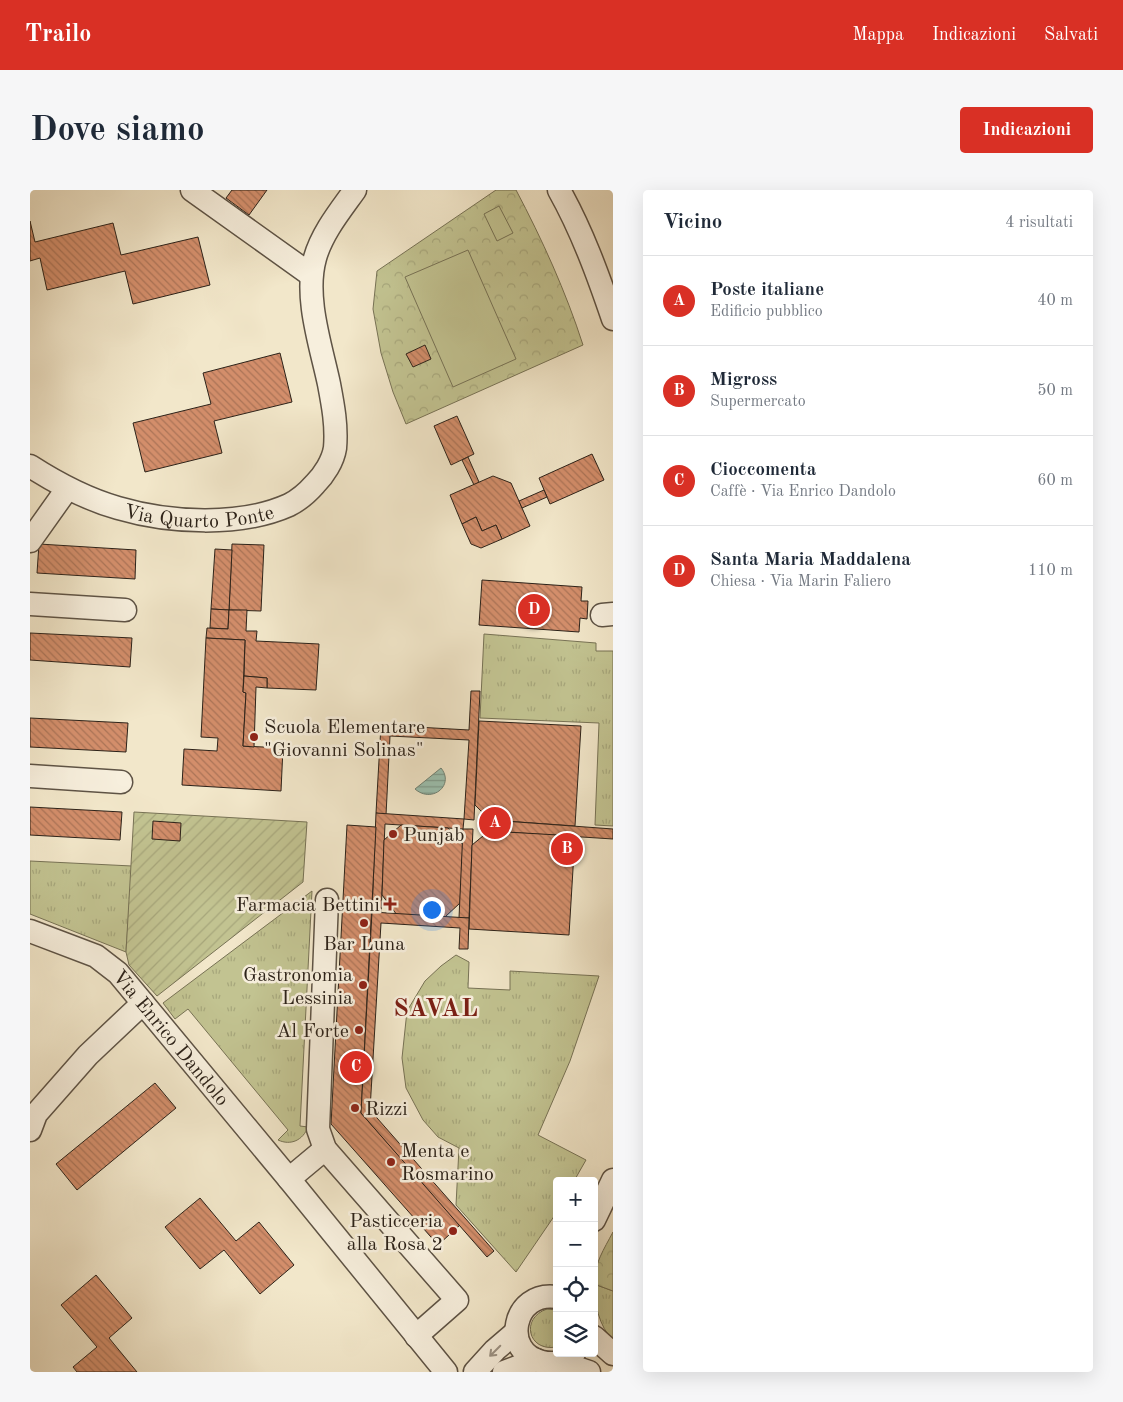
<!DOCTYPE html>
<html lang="it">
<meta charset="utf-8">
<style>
body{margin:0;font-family:"Old Standard TT",serif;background:#f6f6f7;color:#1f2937}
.controls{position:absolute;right:15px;bottom:15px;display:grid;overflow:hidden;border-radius:5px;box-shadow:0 5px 20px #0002}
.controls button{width:45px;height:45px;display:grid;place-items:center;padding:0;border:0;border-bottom:1px solid #e0e1e3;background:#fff;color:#1f2937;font:25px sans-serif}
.you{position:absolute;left:401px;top:719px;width:18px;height:18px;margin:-12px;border:4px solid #fff;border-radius:50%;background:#1a73e8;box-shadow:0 0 0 8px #1a73e833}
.badge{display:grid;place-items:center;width:32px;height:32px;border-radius:50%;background:#d93025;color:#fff;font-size:16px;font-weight:700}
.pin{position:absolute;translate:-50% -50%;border:2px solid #fff;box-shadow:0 1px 5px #0006}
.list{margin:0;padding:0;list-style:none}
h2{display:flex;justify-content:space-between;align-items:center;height:65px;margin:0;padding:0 20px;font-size:21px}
h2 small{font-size:16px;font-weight:400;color:#747a83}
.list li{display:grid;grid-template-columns:32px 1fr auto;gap:15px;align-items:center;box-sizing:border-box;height:90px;padding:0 20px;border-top:1px solid #e0e1e3}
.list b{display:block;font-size:19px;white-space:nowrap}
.list p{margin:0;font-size:16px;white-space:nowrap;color:#747a83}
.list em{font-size:16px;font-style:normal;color:#747a83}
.icon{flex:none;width:28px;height:28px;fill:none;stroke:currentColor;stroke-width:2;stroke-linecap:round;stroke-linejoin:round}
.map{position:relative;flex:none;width:583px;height:1182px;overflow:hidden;border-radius:5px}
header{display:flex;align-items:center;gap:30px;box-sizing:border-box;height:70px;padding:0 25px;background:#d93025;color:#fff}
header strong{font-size:24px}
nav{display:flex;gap:28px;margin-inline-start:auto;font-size:18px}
.intro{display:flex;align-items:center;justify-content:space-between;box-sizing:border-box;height:120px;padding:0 30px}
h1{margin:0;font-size:35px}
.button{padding:12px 22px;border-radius:5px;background:#d93025;color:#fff;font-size:18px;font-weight:700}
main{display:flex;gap:30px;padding:0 30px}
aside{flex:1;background:#fff;border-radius:5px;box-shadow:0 5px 20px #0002}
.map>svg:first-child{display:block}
.grass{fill:url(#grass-tufts);stroke:#777255}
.park{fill:url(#park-crowns);stroke:#777255}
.garden{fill:url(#garden-furrows);stroke:#777255}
.pitch{fill:#c2c391;stroke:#777255}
.water{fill:url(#water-rules);stroke:#6f8174}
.building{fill:url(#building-back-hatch);stroke:#2c2219}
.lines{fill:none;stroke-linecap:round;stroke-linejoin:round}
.minor-casing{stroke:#5e5345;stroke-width:25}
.minor{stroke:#f7efdd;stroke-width:22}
.oneway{stroke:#9c9385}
.poi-dot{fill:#8f2418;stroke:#f7efdd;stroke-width:2}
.labels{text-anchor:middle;stroke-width:5;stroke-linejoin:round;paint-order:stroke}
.street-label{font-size:20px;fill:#2c2219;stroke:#f7efdd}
.poi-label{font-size:20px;fill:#2c2219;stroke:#f7efdd;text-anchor:start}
.district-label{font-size:25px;font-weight:bold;letter-spacing:1px;fill:#7a1f14;stroke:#f7efdd}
</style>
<header>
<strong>Trailo</strong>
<nav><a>Mappa</a><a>Indicazioni</a><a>Salvati</a></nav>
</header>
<div class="intro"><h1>Dove siamo</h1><a class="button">Indicazioni</a></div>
<main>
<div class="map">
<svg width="583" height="1182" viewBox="0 0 583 1182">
<defs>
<pattern id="grass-tufts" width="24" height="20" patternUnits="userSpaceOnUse" patternTransform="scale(1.25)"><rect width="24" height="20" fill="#c2c391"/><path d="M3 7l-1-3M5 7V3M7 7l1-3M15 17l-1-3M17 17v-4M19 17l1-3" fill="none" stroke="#a7a77c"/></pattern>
<pattern id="park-crowns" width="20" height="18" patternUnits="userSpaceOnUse" patternTransform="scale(1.25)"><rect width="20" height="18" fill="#c2c391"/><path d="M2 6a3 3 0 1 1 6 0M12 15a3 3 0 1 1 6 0" fill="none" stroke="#a7a77c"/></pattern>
<pattern id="garden-furrows" width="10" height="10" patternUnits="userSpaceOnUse" patternTransform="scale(1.25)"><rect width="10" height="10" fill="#c2c391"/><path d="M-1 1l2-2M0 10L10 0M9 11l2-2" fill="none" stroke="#a7a77c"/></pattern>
<pattern id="water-rules" width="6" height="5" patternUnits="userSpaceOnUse" patternTransform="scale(1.25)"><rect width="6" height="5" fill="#9cc1b0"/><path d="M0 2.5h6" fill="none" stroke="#7f9c8e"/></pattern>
<pattern id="building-back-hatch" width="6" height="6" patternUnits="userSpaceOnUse" patternTransform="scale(1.25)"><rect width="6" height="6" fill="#d38e6b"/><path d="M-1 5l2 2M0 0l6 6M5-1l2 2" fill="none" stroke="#ab7457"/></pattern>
</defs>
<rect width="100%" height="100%" fill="#f2e7ca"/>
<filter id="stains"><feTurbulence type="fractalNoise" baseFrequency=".004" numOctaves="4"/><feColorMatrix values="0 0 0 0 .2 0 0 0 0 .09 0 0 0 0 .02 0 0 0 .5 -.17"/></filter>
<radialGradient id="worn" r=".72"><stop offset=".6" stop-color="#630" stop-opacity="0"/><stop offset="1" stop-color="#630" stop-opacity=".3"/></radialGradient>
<g class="grass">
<polygon points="454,444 566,453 566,461 583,461 583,636 565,635 569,533 450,528"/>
<polygon points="0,671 102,676 96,762 0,724"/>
<path d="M282 701 270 936 278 937C273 950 261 956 248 950L258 940 158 819 145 829 133 813Z"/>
<polygon points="426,765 439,772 438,798 480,800 480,781 569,786 540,871 508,945 556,970 544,991 527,991 527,1022 486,1082 426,1015 429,958 408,947 393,930 376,898 372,868 377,821 395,791 411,776"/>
<path d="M564 1094 583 1101V1150C569 1137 564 1112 564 1094Z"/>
<path d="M517 1119 527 1120 526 1157C498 1162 490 1128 517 1119Z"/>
</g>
<g class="park">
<path d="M466 0H486C512 49 536 102 553 155L376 234 363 202 351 163 343 119 347 81Z"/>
<path d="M583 1042V1101L564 1094C564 1074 574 1059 583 1042Z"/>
</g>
<polygon class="garden" points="104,622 277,632 273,692 127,806 99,775 96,762"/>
<g class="pitch">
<polygon points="469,16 483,43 467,51 454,24"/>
<polygon points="438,60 486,169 423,197 375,87"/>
</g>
<path class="water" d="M411 578C425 595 402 614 385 599Z"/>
<g class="building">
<polygon points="202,0 237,0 219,25 196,8"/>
<polygon points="0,31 5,52 83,33 91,65 168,47 180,95 103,114 95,81 17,100 10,68 0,71"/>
<polygon points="395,155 401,169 383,177 376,164"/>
<polygon points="250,163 262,212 184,231 192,263 115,282 103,233 181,214 173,183"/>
<polygon points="427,226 444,264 421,275 404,236"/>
<polygon points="562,264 574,290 520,314 509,288"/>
<polygon points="438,267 449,292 444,295 432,270"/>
<polygon points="463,286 481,293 500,336 472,349 466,335 452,341 446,327 432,334 420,305"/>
<polygon points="514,300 517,307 492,318 489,311"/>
<polygon points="446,327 452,341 466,335 472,349 451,358 441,354 432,334"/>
<polygon points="9,354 106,360 105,389 7,383"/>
<polygon points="202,354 234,355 231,421 199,420"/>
<polygon points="185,359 202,360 199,420 181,419"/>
<polygon points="452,390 552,397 551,411 558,411 557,429 550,428 549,442 449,435"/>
<polygon points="181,419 199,420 198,439 180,438"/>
<polygon points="199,420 217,420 216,441 227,441 226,451 289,454 286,500 237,498 237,488 214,486 215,450 176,448 177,438 198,439"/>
<polygon points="0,443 102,448 100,477 0,470"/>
<polygon points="176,448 215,450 213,502 216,503 213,556 253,558 251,601 152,595 154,559 187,561 188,548 171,547"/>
<polygon points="214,486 237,488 237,498 226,497 224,557 213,556 216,503 213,502"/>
<polygon points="441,501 450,501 444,630 434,629 439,550 360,546 356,625 346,623 351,535 439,540"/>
<polygon points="0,528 98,533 96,562 0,557"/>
<polygon points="449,531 551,536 545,636 460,630 445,615"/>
<polygon points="0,617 92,622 90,650 0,645"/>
<polygon points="346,623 434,629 433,639 355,634 351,724 342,722"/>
<polygon points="460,630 583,639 583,649 459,641"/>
<polygon points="123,631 151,633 150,651 122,649"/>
<polygon points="317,635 346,637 331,923 430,1035 408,1055 301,934"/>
<polygon points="371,635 418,638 433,655 430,713 415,727 367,725 352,705 354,650"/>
<polygon points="433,639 443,639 439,728 429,728"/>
<polygon points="459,641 545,646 539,745 439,739 442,655"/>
<polygon points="342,722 439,728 438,759 429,759 430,738 351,733 340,920 464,1061 457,1067 331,923"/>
<polygon points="125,893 146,918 47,1000 26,974"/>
<polygon points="170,1008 206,1051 229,1032 264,1075 230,1104 194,1060 170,1079 135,1037"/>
<polygon points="66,1085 102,1128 79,1148 107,1182 47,1182 43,1177 67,1157 31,1115"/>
</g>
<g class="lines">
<defs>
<g id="minor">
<polyline points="162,0 281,85"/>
<path d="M529 0C552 41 568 85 583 129"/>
<path id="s1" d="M0 276C28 294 56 309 88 318 139 333 210 337 259 315 269 310 278 302 285 294 294 285 303 271 305 258 307 236 303 215 299 194 291 156 274 107 285 68 292 43 310 21 325 0"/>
<polyline points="0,351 37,299"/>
<polyline points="0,414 95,420"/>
<polyline points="572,425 583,424"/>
<polyline points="0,586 91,592"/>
<polyline points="297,710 288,939 295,959 427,1110 386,1146"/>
<path id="s2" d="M0 741 66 766 88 783 259 989 416 1182"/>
<polyline points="0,940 6,924 58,865 113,813"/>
<polyline points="259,989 295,959"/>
<polyline points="564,1030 583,990"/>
<path d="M527 1107C482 1100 471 1163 512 1172 525 1175 534 1172 544 1163"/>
<polyline points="564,1147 583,1164"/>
<polyline points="529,1172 559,1182"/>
<polyline points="445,1182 465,1160 486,1142"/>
<polyline points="474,1182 506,1170"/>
</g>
</defs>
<use href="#minor" class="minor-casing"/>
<use href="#minor" class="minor"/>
</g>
<defs><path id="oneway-shaft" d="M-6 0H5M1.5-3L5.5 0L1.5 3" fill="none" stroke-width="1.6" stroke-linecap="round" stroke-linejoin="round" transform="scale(1.25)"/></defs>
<use class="oneway" href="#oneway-shaft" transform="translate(465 1161) rotate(135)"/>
<g class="poi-dot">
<circle cx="224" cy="547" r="5"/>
<circle cx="363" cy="644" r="5"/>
<path d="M357.5 706.5h5v5h5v5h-5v5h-5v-5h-5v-5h5z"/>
<circle cx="334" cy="733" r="5"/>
<circle cx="333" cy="795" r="5"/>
<circle cx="329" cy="840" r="5"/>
<circle cx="325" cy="918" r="5"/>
<circle cx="361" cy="972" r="5"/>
<circle cx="423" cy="1041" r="5"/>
</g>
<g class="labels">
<g class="street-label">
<text dy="7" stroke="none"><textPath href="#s1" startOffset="180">Via Quarto Ponte</textPath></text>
<text dy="7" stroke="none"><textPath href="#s2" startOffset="182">Via Enrico Dandolo</textPath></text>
</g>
<g class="poi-label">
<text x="234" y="543">Scuola Elementare<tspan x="234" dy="23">"Giovanni Solinas"</tspan></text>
<text x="373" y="651">Punjab</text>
<text x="350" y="721" text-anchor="end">Farmacia Bettini</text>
<text x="334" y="760" text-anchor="middle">Bar Luna</text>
<text x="323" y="791" text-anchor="end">Gastronomia<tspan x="323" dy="23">Lessinia</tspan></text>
<text x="319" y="847" text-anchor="end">Al Forte</text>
<text x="335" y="925">Rizzi</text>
<text x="371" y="967">Menta e<tspan x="371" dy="23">Rosmarino</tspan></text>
<text x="413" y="1037" text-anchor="end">Pasticceria<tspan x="413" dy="23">alla Rosa 2</tspan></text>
</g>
<g class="district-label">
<text x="406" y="826">SAVAL</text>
</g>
</g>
<rect width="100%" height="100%" filter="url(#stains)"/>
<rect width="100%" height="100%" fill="url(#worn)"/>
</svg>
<div class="controls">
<button>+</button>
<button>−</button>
<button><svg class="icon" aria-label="locate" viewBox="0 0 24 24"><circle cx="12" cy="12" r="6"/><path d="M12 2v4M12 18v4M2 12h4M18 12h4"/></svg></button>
<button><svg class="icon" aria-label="layers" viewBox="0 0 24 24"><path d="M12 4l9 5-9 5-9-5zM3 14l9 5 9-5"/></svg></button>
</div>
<div class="you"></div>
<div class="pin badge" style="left:465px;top:633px">A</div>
<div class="pin badge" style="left:537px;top:659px">B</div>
<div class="pin badge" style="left:326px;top:877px">C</div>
<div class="pin badge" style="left:504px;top:420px">D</div>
</div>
<aside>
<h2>Vicino<small>4 risultati</small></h2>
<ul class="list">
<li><span class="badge">A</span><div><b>Poste italiane</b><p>Edificio pubblico</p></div><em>40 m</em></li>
<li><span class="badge">B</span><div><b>Migross</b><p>Supermercato</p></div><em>50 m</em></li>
<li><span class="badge">C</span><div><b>Cioccomenta</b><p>Caffè · Via Enrico Dandolo</p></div><em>60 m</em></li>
<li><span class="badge">D</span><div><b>Santa Maria Maddalena</b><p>Chiesa · Via Marin Faliero</p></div><em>110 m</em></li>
</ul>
</aside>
</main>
